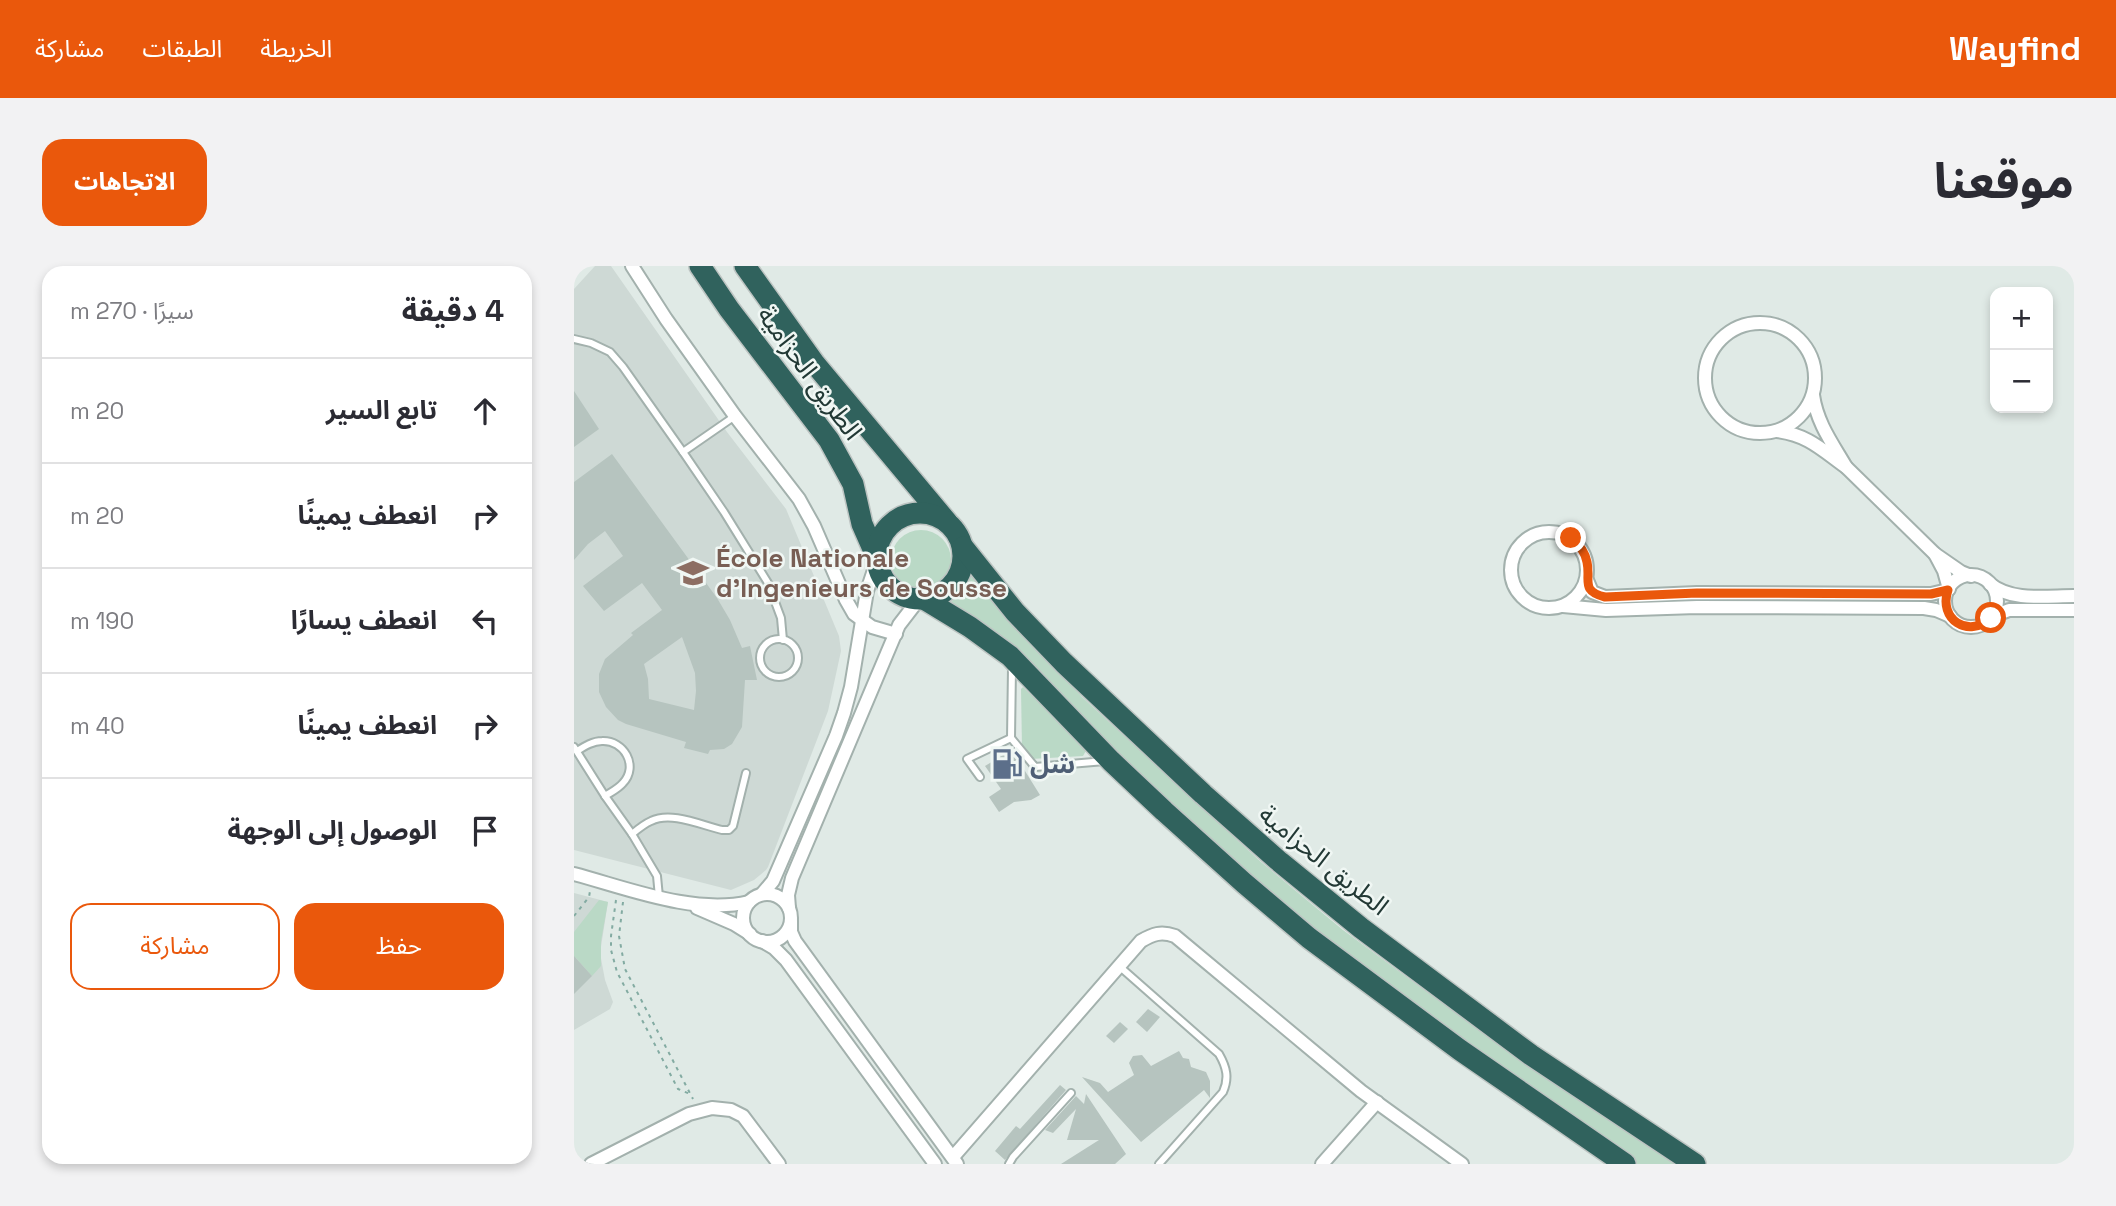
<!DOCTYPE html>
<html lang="ar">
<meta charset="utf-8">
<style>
body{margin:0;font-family:"Space Grotesk","Noto Sans Arabic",sans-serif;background:#f2f2f3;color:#2b2b33;direction:rtl}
.controls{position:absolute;right:21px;top:21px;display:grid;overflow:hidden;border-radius:14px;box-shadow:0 4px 10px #0003}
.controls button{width:63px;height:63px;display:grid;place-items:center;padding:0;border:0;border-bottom:2px solid #e1e1e2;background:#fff;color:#2b2b33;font:35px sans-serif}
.stop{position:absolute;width:21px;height:21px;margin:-16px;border:5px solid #ea580c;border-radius:50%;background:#fff}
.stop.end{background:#ea580c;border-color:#fff;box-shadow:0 2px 7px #0008}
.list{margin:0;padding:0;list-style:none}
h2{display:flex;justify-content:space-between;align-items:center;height:91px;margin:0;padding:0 28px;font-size:30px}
h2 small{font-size:23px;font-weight:400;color:#7c7c81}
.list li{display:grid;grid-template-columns:46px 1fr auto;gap:21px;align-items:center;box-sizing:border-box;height:105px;padding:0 28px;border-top:2px solid #e1e1e2}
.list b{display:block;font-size:26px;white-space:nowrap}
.list em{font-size:23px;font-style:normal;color:#7c7c81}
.actions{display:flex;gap:14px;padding:21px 28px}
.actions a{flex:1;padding:16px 0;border:2px solid #ea580c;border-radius:21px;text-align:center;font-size:24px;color:#ea580c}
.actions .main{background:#ea580c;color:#fff}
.icon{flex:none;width:38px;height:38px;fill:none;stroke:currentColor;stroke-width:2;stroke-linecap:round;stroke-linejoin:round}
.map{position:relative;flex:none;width:1500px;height:898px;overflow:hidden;direction:ltr;border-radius:21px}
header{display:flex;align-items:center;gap:42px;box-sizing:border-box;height:98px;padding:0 35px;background:#ea580c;color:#fff}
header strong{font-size:33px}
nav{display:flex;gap:38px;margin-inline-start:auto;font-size:24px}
.intro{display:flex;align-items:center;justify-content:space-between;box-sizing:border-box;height:168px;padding:0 42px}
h1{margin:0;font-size:49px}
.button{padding:18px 32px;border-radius:21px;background:#ea580c;color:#fff;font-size:24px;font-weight:700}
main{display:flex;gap:42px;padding:0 42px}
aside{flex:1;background:#fff;border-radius:21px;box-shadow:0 4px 10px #0003}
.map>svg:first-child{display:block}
.built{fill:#ced9d5}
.green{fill:#bad9c6}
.building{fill:#b6c4bf;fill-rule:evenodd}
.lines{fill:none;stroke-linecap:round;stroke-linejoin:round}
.lane-casing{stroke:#a3b1ad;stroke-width:10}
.street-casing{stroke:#a3b1ad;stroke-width:16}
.highway-casing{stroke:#bdc4c2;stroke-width:24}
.path{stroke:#83aba2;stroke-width:2;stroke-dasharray:3.5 5;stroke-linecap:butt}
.lane{stroke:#fff;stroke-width:6}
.street{stroke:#fff;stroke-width:12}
.highway{stroke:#30625d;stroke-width:21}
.route{stroke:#ea580c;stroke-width:9}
.labels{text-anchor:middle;stroke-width:5;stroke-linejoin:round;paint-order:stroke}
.street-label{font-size:26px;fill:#223935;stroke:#f0f7f4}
.education-label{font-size:26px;font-weight:bold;fill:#785e54;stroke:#f0f7f4;text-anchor:start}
.service-label{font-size:26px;font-weight:bold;fill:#4e5e75;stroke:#f0f7f4;text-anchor:start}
</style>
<header>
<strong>Wayfind</strong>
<nav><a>الخريطة</a><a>الطبقات</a><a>مشاركة</a></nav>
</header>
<div class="intro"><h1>موقعنا</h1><a class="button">الاتجاهات</a></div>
<main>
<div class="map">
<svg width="1500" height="898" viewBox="0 0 1500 898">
<rect width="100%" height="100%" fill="#e0eae6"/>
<g class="built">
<polygon points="21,0 37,0 153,166 212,243 265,370 267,385 254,445 194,601 192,604 180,614 157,624 0,584 0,23"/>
<polygon points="0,627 34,636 26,687 31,714 39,736 36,743 0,764"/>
</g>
<g class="green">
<circle cx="347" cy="294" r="30"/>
<polygon points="399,307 450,363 508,431 687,596 769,664 834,712 948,795 1100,898 1061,898 747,673 556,504 440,382 417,364 371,341 387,327"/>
<polygon points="449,421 513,483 509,490 457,493 448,483 447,423"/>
<polygon points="25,634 34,636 27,675 27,700 18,710 2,692 0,693 0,666"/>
</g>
<g class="building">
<polygon points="0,125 25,163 0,181"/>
<path d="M38 188 143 332 156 354 168 382 176 380 183 414H171L168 461 158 478 150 483 136 484 134 488 110 482 112 476 52 458 44 454 32 441 25 426V408L31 393 59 369 57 367 88 344 68 317 30 345 9 320 49 290 31 265 14 278 0 294V216ZM108 371 121 407 122 425 120 444 75 433 74 413 70 398Z"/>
<polygon points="439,483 449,496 446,497 466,529 457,534 440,536 425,546 415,531 427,523 411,500"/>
<polygon points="0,690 18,710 0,728"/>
<polygon points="574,743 586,751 573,766 562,756"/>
<polygon points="546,756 554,763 540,777 532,770"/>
<polygon points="605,785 609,792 615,793 617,801 632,806 636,815 636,832 630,824 567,876 508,811 526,817 534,826 560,809 555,797 559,790 568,789 577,800"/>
<polygon points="486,819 492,824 431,894 421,885 442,860 446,863"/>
<polygon points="512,828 552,888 541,898 487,898 525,874 493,874 502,843 479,867 471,864 502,830 510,838"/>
</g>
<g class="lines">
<defs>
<g id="lane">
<polyline points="0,73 17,77 36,86 49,101 109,186 150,246 194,317 207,352 209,374"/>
<polyline points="109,186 161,150"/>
<circle cx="205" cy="392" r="19"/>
<polyline points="438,402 437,472 461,501 531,495"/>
<polyline points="0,481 31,530 58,568 83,610 85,631"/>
<path d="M3 485C11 480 19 475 28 475 50 474 65 500 49 517 44 523 37 526 31 530"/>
<polyline points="406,511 393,493 437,472"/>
<path d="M58 568C64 563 70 558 77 555 97 545 127 559 148 564H155L159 560 172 507"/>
<path d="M545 700 645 788C653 802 655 812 649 826L585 898"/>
<polyline points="435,898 439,891 497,827"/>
</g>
<g id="street">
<polyline points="58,0 92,53 161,150 225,233 240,260 272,334 280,348 298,361 322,368"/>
<circle cx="1186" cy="112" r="55"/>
<path d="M1203 165C1234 169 1247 183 1272 201 1258 177 1243 157 1239 129"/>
<polyline points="1272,201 1361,288"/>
<circle cx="975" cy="304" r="38"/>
<circle cx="1397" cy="335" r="26"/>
<polyline points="1013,314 1018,326 1031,331 1123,327 1357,328 1374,324"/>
<path d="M1416 318C1438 336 1473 330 1500 330"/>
<polyline points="1375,323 1370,305 1361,288 1387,306 1397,310"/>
<polyline points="989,340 1032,344 1123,341 1350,342 1362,344 1376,350"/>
<polyline points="1417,351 1435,344 1500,344"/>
<path d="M0 608C53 622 120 649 175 636"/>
<polyline points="188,628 199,615 262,470 270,447 277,421 293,325 303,295"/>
<circle cx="193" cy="652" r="24"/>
<polyline points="123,642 160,658 176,668"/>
<polyline points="215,642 214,629 218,612 325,359 345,333"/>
<polyline points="217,655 217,666 221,675 383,898"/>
<polyline points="188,675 200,682 212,694 361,898"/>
<path d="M379 891 567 675C579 668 587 665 601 670L787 825 888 898"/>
<polyline points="17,898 115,848 138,842 157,844 169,850 205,898"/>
<polyline points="748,898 803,836"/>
</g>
<g id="highway">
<polyline points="126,0 155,43 255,174 279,218 288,258 303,292"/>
<polyline points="171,0 241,98 373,256"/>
<circle cx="346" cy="290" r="43"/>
<polyline points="389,281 441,346 490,397 629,528 706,596 787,662 957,789 1121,898"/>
<polyline points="350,333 396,361 436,390 537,495 590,545 670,617 735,672 886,784 1051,898"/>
</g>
</defs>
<use href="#lane" class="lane-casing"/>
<use href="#street" class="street-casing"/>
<use href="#highway" class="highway-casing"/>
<g class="path">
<polyline points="42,634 37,670 37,684 43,706 104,823 116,828"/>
<polyline points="49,636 45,670 51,703 119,833"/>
<polyline points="0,650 15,631 16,625"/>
</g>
<use href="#lane" class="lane"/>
<use href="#street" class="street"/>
<use href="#highway" class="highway"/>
</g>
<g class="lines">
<path class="route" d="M997 272C1005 278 1011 286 1013 296 1017 314 1006 325 1031 331L1123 327 1357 328 1374 324C1364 353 1394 373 1417 352"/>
</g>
<defs>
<symbol id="university-bare" viewBox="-9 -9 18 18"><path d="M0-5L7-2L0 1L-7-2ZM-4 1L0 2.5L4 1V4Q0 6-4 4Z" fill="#8d6e63" stroke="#f0f7f4" stroke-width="2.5" paint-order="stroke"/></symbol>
<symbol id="fuel-bare" viewBox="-9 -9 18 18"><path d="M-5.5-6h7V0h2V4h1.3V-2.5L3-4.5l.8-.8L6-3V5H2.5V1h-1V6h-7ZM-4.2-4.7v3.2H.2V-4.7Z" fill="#5c6f8a" stroke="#f0f7f4" stroke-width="2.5" paint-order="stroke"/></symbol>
</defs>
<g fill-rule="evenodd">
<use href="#university-bare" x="97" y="285" width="44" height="44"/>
<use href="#fuel-bare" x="411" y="476" width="44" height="44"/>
</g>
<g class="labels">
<g class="street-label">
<text transform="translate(236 107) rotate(54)" y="9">الطريق الحزامية</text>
<text transform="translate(750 594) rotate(39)" y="9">الطريق الحزامية</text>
</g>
<g class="education-label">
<text x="142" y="301">École Nationale<tspan x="142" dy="30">d'Ingenieurs de Sousse</tspan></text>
</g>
<g class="service-label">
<text x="456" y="507">شل</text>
</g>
</g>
</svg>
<div class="controls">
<button>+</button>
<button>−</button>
</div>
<div class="stop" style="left:1417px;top:352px"></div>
<div class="stop end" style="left:997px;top:272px"></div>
</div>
<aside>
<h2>4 دقيقة<small>سيرًا · 270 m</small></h2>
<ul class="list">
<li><svg class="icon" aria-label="ahead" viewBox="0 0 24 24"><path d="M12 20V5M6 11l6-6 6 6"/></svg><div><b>تابع السير</b></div><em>20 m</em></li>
<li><svg class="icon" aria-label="right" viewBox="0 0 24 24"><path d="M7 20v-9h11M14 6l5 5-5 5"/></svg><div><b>انعطف يمينًا</b></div><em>20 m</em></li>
<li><svg class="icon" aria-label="left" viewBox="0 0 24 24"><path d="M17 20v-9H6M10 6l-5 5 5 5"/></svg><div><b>انعطف يسارًا</b></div><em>190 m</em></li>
<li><svg class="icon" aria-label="right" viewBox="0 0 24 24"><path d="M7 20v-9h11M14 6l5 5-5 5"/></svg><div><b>انعطف يمينًا</b></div><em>40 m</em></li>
<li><svg class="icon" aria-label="arrive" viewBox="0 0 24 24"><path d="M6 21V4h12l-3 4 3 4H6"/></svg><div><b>الوصول إلى الوجهة</b></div></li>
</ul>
<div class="actions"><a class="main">حفظ</a><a>مشاركة</a></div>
</aside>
</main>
